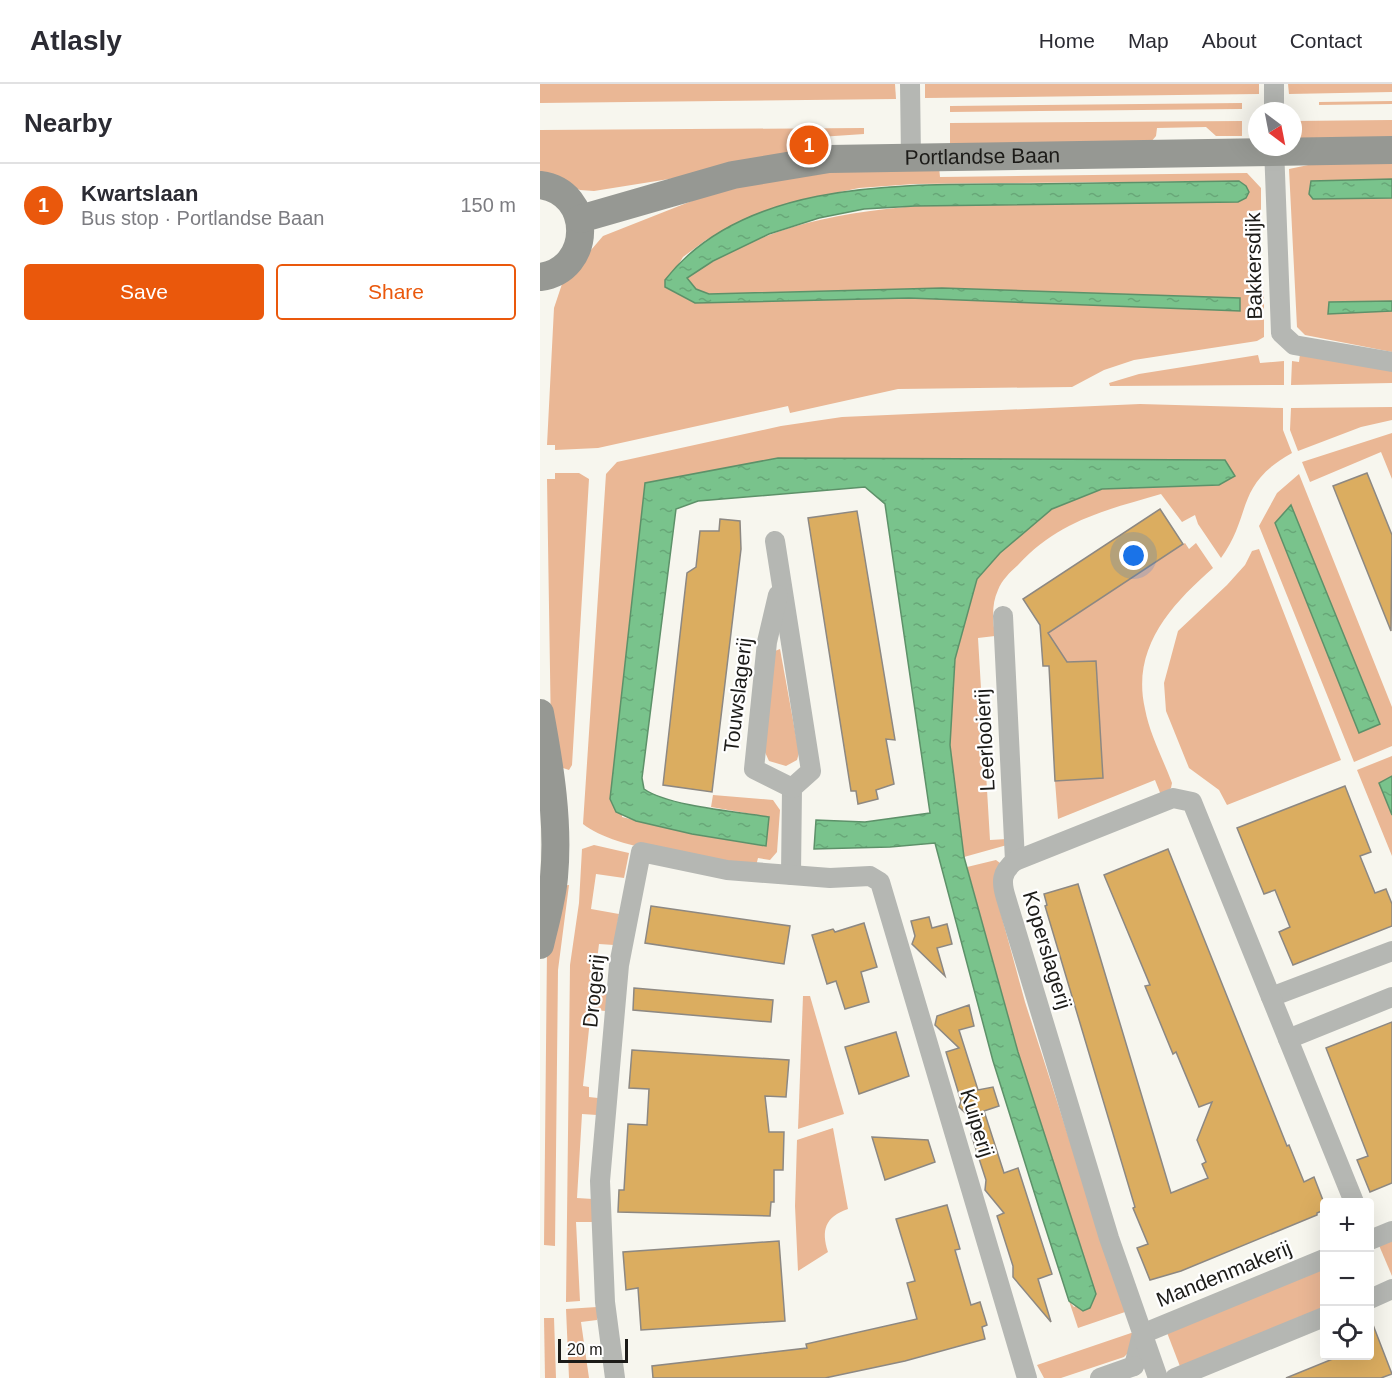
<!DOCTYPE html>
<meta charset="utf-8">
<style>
body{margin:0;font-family:Arial,sans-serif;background:#f2f2f3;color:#2b2b33}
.controls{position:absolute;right:18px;bottom:18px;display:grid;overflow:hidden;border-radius:6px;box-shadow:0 6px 24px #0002}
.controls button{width:54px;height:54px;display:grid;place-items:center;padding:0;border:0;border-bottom:2px solid #e1e1e2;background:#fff;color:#2b2b33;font:30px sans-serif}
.compass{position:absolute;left:708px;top:18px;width:54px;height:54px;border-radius:50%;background:#fff;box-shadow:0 6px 24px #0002;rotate:148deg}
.scale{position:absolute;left:18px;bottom:15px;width:70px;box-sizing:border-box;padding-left:6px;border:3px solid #1c1b18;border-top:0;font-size:16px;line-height:21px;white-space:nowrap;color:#1c1b18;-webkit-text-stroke:4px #fff;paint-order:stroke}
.you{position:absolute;left:594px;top:472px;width:21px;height:21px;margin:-15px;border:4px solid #fff;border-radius:50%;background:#1a73e8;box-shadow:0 0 0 9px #1a73e833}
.badge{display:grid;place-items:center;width:39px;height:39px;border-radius:50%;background:#ea580c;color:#fff;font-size:20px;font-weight:700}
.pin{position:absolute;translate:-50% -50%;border:3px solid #fff;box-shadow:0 2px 6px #0006}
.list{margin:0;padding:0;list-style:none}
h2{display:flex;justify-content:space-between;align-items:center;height:78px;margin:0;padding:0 24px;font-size:26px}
h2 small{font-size:20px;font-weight:400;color:#7c7c81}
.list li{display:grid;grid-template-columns:39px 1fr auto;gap:18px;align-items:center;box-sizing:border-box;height:84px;padding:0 24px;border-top:2px solid #e1e1e2}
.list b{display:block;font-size:22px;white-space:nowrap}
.list p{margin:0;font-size:20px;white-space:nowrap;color:#7c7c81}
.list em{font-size:20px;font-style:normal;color:#7c7c81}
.actions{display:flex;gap:12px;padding:18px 24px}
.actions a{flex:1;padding:14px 0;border:2px solid #ea580c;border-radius:6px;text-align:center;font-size:21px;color:#ea580c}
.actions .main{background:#ea580c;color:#fff}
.icon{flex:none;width:33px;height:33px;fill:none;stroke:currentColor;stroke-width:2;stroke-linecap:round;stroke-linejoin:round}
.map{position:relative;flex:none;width:852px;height:1294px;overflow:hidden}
header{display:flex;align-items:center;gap:36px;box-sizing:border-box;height:84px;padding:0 30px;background:#fff;border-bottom:2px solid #e1e1e2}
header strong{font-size:28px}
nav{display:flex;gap:33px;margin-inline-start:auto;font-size:21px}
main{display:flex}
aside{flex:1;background:#fff}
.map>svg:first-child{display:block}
.grass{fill:#eab795;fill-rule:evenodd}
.water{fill:url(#water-ripples);stroke:#5d9169;stroke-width:1.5}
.building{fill:#dbad60;stroke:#8d8882;stroke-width:1.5}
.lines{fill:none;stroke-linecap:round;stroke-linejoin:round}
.street{stroke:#b5b7b3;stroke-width:20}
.secondary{stroke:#969893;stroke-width:28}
.labels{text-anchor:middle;stroke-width:4.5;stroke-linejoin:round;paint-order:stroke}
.street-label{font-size:21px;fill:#1c1b18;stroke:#fff}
</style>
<header>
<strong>Atlasly</strong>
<nav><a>Home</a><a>Map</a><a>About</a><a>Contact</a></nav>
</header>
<main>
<aside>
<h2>Nearby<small></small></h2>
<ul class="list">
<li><span class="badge">1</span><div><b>Kwartslaan</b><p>Bus stop · Portlandse Baan</p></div><em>150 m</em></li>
</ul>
<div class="actions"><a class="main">Save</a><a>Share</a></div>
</aside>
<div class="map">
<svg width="852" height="1294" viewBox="0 0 852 1294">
<defs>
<pattern id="water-ripples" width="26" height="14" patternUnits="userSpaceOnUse" patternTransform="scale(1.5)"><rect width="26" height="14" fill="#79c38c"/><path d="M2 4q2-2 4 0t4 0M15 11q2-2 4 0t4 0" fill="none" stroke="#68a778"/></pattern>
</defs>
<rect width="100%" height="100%" fill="#f7f6ee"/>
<g class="grass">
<polygon points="0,0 355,0 356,15 0,19"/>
<polygon points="385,0 719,0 719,10 385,14"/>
<polygon points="748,0 852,0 852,8 749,10"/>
<polygon points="852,17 852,20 779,21 779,18"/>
<polygon points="702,19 702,25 410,28 410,22"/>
<polygon points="852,36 852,56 753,56 753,37"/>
<polygon points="702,37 702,52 676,52 666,43 617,44 616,52 610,59 410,61 410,39"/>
<polygon points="324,44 324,50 265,54 263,67 148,92 54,107 40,106 0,89 0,46"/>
<polygon points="852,78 852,95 772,97 773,115 852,114 852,217 789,218 788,229 852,227 852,268 765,251 757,243 749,85 773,80"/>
<path d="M399 83 400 93 707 89 721 104V126L711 127 712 194 724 207V253L717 257 594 276 564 286 532 303 358 305 250 329 248 322 58 364 15 366V361H7L14 224 22 200 63 152 172 109 267 89ZM699 97 706 102C629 106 552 111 474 116 356 123 248 123 147 194L156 205 169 210 402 204 700 214H369L155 219 125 203 143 173 166 156 215 132 262 116 319 104 374 100Z"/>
<polygon points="760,270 852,284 852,299 751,301 752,277 759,278"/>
<polygon points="718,271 720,279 744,277 744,301 570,302 569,299 599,290"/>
<path d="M600 320 743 324V346L752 369C694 401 713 430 681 474L658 440 655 431 642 438 621 410C566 426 518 437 478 481 470 488 462 496 458 506 451 521 453 537 455 552L438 554 450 756 467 755V761L424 773 410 661 411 619 415 575 437 495 460 469 512 425 562 405 679 401 685 376 238 374 105 399 82 733 152 750 226 762 228 733 171 723 173 711 233 716 240 726 237 768 230 776 218 774 216 782C172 775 76 767 43 740L66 390 77 378 241 342 302 333Z"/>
<polygon points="852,323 852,336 821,343 758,367 750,346 751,324"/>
<polygon points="852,349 852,395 841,368 770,398 762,378"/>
<polygon points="15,389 39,389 49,395 32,681 29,686 23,684 11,650 7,395 15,395"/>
<path d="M759 390 852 623V662L814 678 719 442 737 409ZM751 421 840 640 819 649Z"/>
<path d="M645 459 649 465 656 459 673 484C631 521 591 564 605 625 610 651 623 675 632 699L631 704 621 711 615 696 518 735 515 697 563 693 556 577 527 578 508 549Z"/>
<polygon points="719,465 801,676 687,721 679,706 649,684 626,627 624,599 638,547 687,501 705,481 712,467"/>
<polygon points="240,565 259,669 257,676 246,682 229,677 224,666 235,567"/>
<polygon points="852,672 852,692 839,699 852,731 852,772 817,686"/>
<polygon points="54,761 89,769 84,794 56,790 51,825 79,830 74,861 59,860 53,908 68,910 66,927 51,926 43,1002 49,1003 49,1013 58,1014 57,1031 42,1030 37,1114 53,1115 52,1138 36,1138 40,1217 26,1218 30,881 39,819 42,765"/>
<polygon points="456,776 460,779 455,808 485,918 585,1228 538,1244 529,1217 534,1223 556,1210 478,968 427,783"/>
<polygon points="29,801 18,886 15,1162 4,1161 7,865 20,802"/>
<polygon points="263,912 270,912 304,1030 258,1045"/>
<path d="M293 1044 308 1125C285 1133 281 1146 288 1168L258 1187 255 1122 257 1056Z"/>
<polygon points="852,1154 852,1192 838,1159"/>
<polygon points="784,1181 784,1225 641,1285 626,1246"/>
<polygon points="57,1223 57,1236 41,1238 49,1294 29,1294 26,1225"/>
<polygon points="4,1234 14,1234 16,1294 5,1294"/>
<polygon points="594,1248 591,1266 584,1273 521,1294 504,1294 497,1281"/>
</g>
<g class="water">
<polygon points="852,95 852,114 773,115 769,110 771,97"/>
<path d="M699 97 706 102 709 108 706 114 698 118 375 122 324 125 279 134 229 150 173 177 147 194 156 205 169 210 402 204 700 214V227L369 214 155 219 125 203V196C206 92 372 101 490 100 559 99 629 98 699 97Z"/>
<polygon points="852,217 852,227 788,230 789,218"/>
<path d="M238 374 685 376 695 392 679 401 562 405 512 425 460 469 437 495 415 575 410 661 424 773 478 968 556 1210 550 1224 543 1227 529 1217 501 1130 453 977 395 759 350 763 274 765 276 736 325 738 390 729 345 420 325 403 158 417 136 425 102 694 104 705C128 722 198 728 229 733L226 762 152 750 96 737 76 728 70 715 105 399Z"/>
<polygon points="751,421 840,640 819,649 735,439"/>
<polygon points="852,692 852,731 839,699"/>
</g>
<g class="building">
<polygon points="827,389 852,451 851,547 793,402"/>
<polygon points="620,425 643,460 508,549 527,578 556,577 563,694 515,697 509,582 503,582 500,541 483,515"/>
<polygon points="317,427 355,656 346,655 354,700 336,706 338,715 318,720 316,707 311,707 268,434"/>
<polygon points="180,435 200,437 201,465 172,708 123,701 147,489 156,483 160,447 179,447"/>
<polygon points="805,702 831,768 820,772 835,809 846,805 852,820 852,842 753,881 739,848 750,843 735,806 724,810 697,744"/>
<polygon points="628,765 747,1062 749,1061 764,1098 774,1093 784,1119 784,1126 777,1129 777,1131 641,1187 610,1196 597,1164 608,1160 593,1124 595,1123 505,822 507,821 504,810 538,800 631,1109 668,1094 662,1080 666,1078 657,1056 672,1018 659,1023 636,968 633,970 605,902 610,901 564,791"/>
<polygon points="111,822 250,842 244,880 105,859"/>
<polygon points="389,833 392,844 407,840 412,860 397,864 405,892 372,860 375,852 371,837"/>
<polygon points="324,839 337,883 321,888 329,918 305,925 296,897 287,900 272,851 293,845 295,848"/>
<polygon points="94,904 233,916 231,938 93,926"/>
<polygon points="429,921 434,942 419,946 438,1006 453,1003 459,1022 444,1027 464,1089 478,1084 512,1190 498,1195 511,1238 473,1193 473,1182 457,1132 464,1129 445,1106 446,1096 431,1050 443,1046 419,1023 421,1017 406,968 419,964 395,941 397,932"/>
<polygon points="852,938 852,1099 830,1108 817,1076 828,1072 786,964"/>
<polygon points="356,948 369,992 319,1010 305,963"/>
<polygon points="92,966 249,976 246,1013 225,1012 229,1048 244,1048 243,1086 234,1086 234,1118 231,1118 230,1132 78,1128 79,1106 84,1106 88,1040 107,1041 109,1005 89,1004"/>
<polygon points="332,1053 388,1056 395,1078 345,1096"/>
<polygon points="407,1121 420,1165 415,1166 431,1221 440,1218 447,1241 442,1243 445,1255 365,1277 285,1294 113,1294 112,1282 267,1264 266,1260 377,1235 367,1199 375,1197 356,1135"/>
<polygon points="239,1157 245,1237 101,1246 98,1204 86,1206 83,1168"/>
<polygon points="830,1233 852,1290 841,1294 746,1294 800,1272 830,1272"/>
</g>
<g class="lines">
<g class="street">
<polyline points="370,0 371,73"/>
<polyline points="734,0 734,27"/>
<polyline points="734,63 741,249 754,261 852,278"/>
<polyline points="235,457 271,687 252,704 251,791"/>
<polyline points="238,511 227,558 214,685 252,704"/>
<polyline points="463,532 475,777"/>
<polyline points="731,913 852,867"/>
<polyline points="748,955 852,913"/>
<polyline points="830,1156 852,1147"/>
<polyline points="830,1215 852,1205"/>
<polyline points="594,1282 602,1250 784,1175"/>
<polyline points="75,1294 65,1218 60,1097 79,881 101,768 187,786 290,794 330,792 340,798 487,1294"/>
<polyline points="560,1294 594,1282"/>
<path d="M618 1294 569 1154 466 814C461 798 461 788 475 777L633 714 652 718 814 1118"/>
<polyline points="635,1294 784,1233"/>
</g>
<g class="secondary">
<path d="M0 101C54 108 53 186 0 193"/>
<path id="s1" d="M40 135 193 91 289 75 852 66"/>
<path d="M0 629C10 683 19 738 14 793 12 816 5 839 0 861"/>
</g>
</g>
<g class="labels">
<g class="street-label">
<text dy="7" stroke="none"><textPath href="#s1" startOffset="410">Portlandse Baan</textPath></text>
<text transform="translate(714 182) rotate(-91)" y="7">Bakkersdijk</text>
<text transform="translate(198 611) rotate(-83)" y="7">Touwslagerij</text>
<text transform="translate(445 656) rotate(-93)" y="7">Leerlooierij</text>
<text transform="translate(507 866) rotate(73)" y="7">Koperslagerij</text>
<text transform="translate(54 907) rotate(-84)" y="7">Drogerij</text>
<text transform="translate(437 1039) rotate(73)" y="7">Kuiperij</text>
<text transform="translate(684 1190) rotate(-22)" y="7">Mandenmakerij</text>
</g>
</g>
</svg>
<div class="controls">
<button>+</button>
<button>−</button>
<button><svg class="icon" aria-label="locate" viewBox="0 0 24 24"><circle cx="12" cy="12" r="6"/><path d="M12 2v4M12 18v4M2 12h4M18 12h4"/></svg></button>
</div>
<svg class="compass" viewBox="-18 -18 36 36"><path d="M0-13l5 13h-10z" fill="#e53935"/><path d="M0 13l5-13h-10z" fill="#7c7c81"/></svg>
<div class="scale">20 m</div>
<div class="you"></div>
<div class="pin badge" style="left:269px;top:61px">1</div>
</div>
</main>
